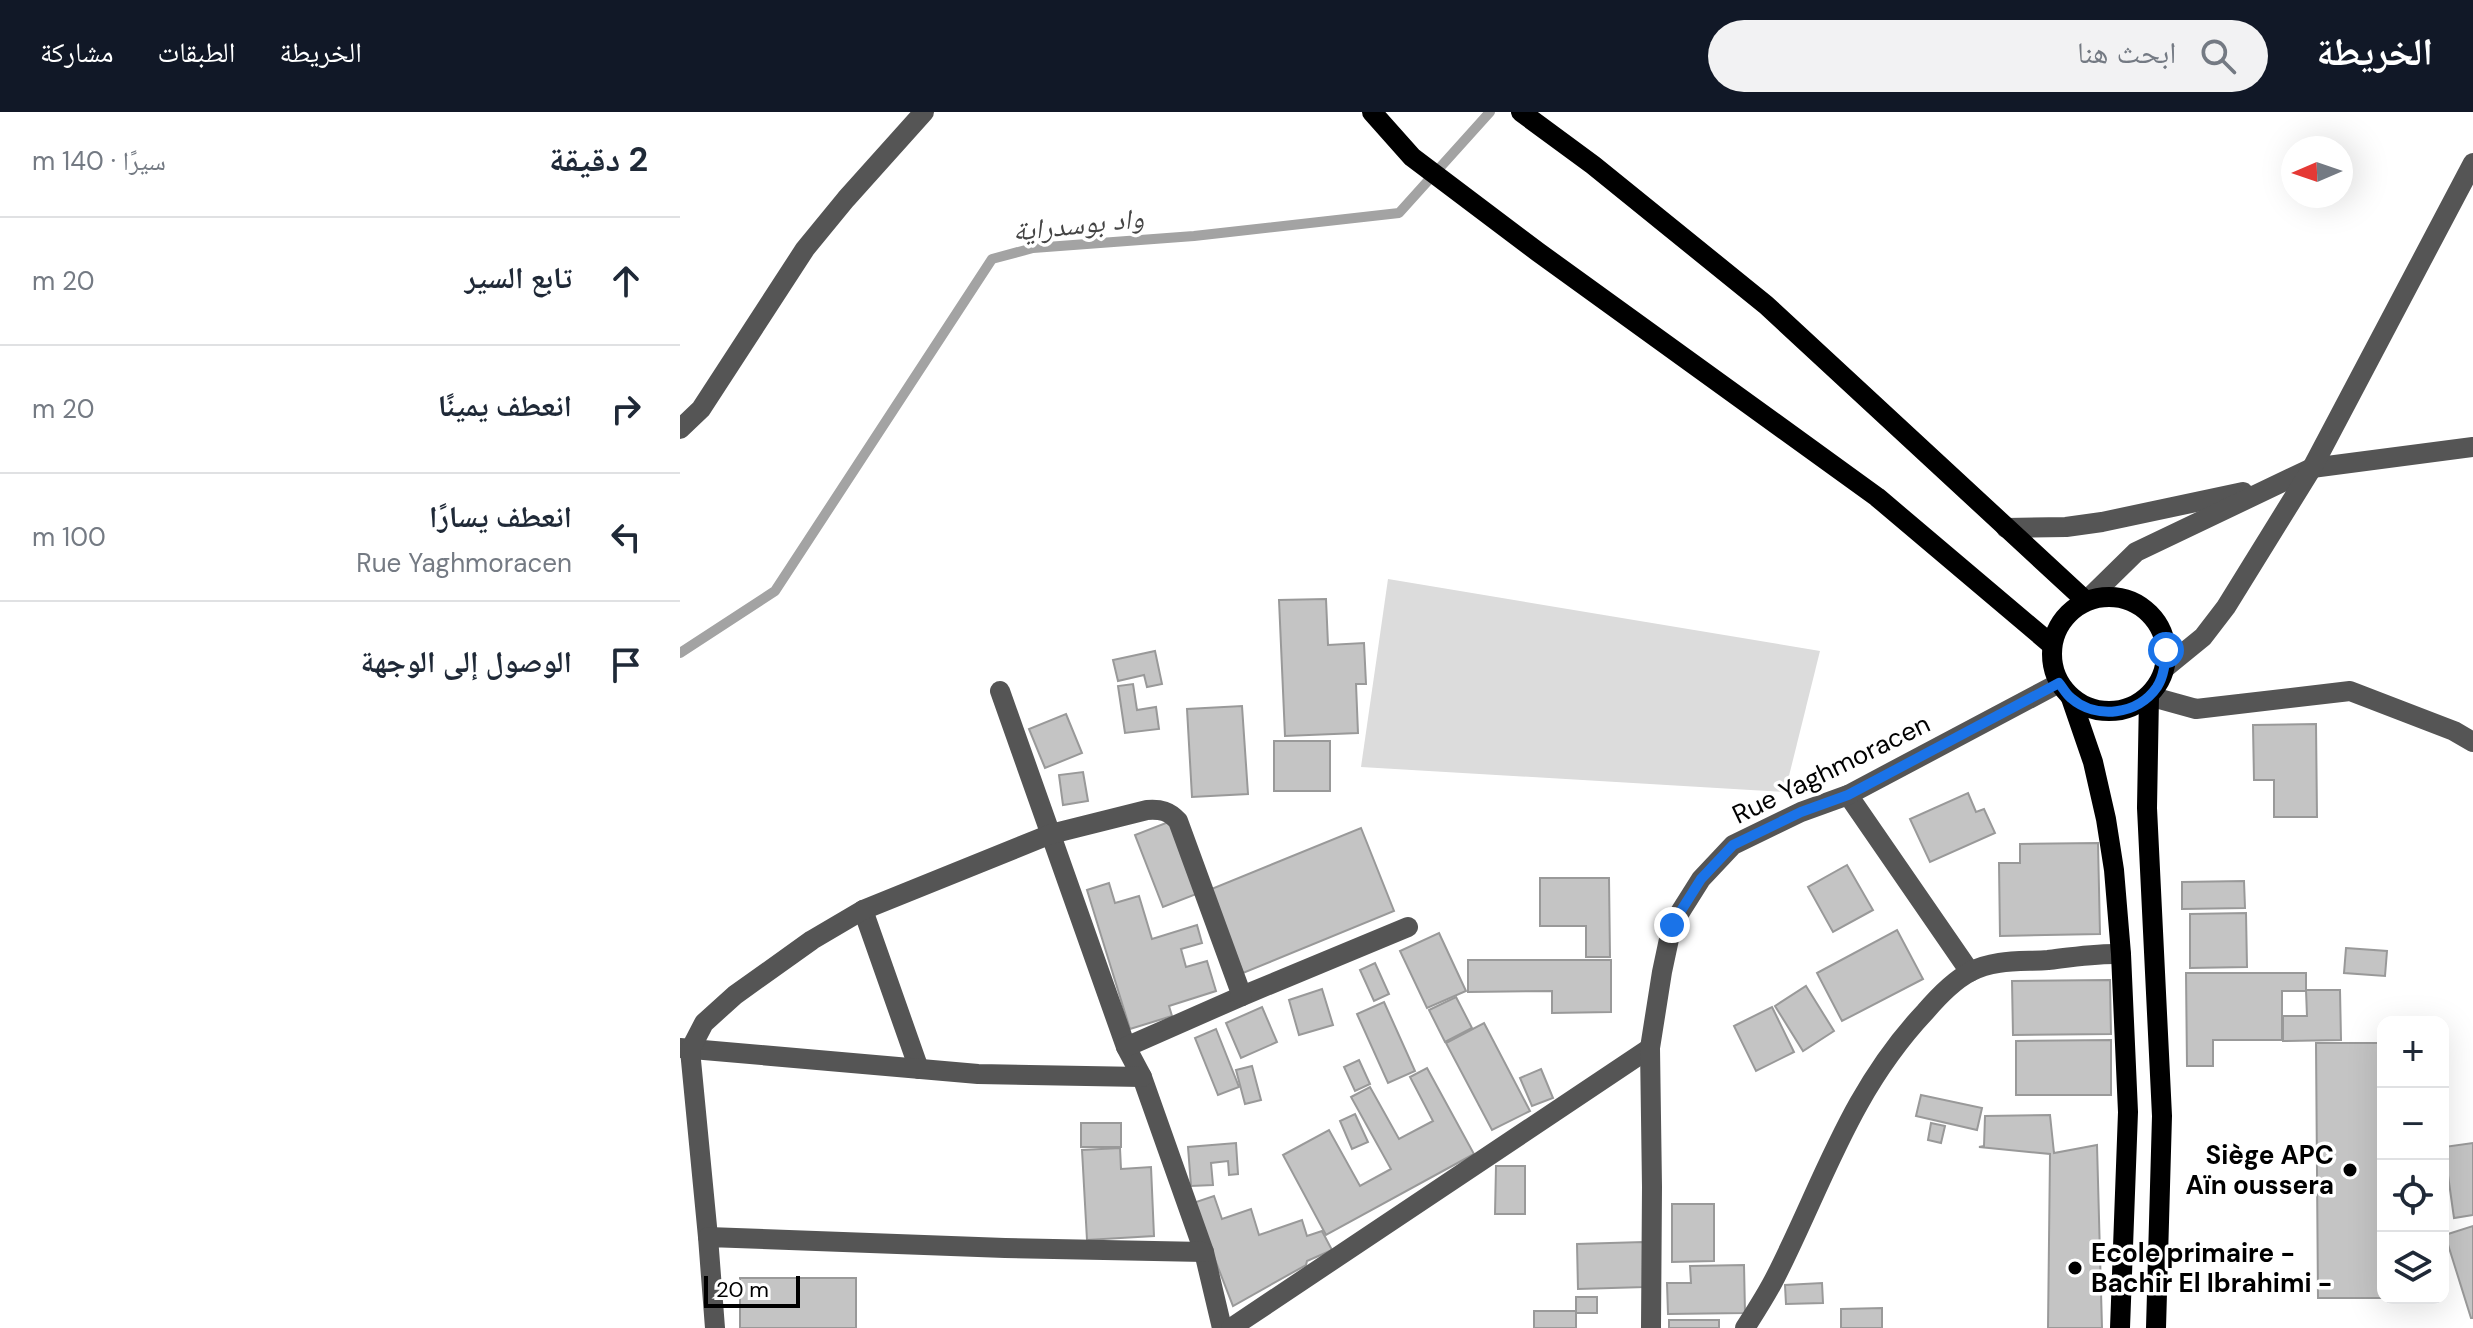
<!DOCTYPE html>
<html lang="ar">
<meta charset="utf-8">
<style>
body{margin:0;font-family:"DM Sans","Noto Naskh Arabic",sans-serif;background:#f2f2f3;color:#1f2937;direction:rtl}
.controls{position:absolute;right:24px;bottom:24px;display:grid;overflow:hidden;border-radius:16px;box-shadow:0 8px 32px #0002}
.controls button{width:72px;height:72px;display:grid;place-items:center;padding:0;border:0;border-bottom:2px solid #e0e1e3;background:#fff;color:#1f2937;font:40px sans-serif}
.compass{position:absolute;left:1601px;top:24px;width:72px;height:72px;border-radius:50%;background:#fff;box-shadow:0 8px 32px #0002;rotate:268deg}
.scale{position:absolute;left:24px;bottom:20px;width:96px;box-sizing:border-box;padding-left:8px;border:4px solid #000;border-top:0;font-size:22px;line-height:28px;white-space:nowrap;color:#000;-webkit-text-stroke:6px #fff;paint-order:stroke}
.stop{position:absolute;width:24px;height:24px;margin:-18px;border:6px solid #1a73e8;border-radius:50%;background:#fff}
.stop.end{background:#1a73e8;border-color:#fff;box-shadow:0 2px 8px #0008}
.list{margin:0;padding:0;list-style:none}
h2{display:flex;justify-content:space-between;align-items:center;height:104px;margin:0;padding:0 32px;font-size:34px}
h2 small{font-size:26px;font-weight:400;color:#747a83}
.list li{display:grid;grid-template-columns:52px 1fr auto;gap:24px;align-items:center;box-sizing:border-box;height:128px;padding:0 32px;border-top:2px solid #e0e1e3}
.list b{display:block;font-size:30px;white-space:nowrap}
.list p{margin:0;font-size:26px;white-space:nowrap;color:#747a83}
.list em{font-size:26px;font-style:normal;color:#747a83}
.icon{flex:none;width:44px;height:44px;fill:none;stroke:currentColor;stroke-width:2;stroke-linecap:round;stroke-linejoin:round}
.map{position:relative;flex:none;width:1793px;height:1216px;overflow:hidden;direction:ltr}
header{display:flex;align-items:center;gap:48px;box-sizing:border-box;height:112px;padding:0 40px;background:#111827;color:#fff}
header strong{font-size:38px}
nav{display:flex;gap:44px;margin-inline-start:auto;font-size:28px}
.search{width:560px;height:72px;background:#f2f2f3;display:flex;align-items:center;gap:20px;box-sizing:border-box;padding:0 28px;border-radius:44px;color:#747a83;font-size:30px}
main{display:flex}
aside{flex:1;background:#fff}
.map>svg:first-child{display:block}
.green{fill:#dcdcdc}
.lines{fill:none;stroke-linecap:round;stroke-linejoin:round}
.stream{stroke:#a3a3a3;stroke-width:10}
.building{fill:#c4c4c4;stroke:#999;stroke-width:2}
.minor{stroke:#555;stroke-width:20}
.major{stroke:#000;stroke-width:20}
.route{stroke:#1a73e8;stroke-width:10}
.poi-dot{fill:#000;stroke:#fff;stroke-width:3}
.labels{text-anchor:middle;stroke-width:7;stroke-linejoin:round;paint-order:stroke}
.street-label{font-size:26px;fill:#000;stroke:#fff}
.poi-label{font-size:26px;font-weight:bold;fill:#000;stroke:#fff;text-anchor:end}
.water-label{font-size:28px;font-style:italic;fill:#444;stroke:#fff}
</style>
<header>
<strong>الخريطة</strong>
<div class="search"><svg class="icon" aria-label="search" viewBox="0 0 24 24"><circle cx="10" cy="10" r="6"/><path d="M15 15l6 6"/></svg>ابحث هنا</div>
<nav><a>الخريطة</a><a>الطبقات</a><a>مشاركة</a></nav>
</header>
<main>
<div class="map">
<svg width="1793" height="1216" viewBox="0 0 1793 1216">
<rect width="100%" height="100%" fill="#fff"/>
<polygon class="green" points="708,467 1140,539 1105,680 681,655"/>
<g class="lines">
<polyline class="stream" points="0,541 95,479 312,147 353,136 514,124 719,101 810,0"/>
</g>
<g class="building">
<polygon points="646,487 648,533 684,531 686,572 676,572 678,621 605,624 599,488"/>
<polygon points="475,539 482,572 467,575 464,563 438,569 433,548"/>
<polygon points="453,572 457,598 476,595 479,617 445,621 438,574"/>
<polygon points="562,594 568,682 512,685 507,597"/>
<polygon points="386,602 402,641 365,656 349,617"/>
<polygon points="1636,612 1637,705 1594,705 1594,668 1574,668 1573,613"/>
<rect x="594" y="629" width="56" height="50"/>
<polygon points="403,660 408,689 383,693 379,663"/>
<polygon points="1288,681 1296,700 1304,697 1315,721 1250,750 1230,707"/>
<polygon points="491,709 519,781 483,795 455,723"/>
<polygon points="681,716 714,799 563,861 529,778"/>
<polygon points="1418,731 1420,822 1320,824 1319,751 1340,751 1340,732"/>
<polygon points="1167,753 1193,798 1153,820 1128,775"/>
<polygon points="860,766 929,766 930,845 906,845 906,814 860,814"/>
<polygon points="1564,769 1565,796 1502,797 1502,770"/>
<polygon points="429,771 435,791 459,784 472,827 517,813 522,831 501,837 506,855 527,849 536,879 489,894 492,904 450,917 407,778"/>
<polygon points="1566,801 1567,855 1510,856 1510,802"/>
<polygon points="1217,818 1243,867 1162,909 1137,861"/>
<polygon points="759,821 786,879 747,896 720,839"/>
<polygon points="1666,836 1707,839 1705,864 1664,861"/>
<polygon points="788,848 931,848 931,900 872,901 872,879 788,880"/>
<polygon points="695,851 709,882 694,889 680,858"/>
<polygon points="1506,861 1626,861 1626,879 1602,879 1602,928 1533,928 1533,954 1507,954"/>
<polygon points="1430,868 1431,922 1333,923 1332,869"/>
<polygon points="1126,874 1154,919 1123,939 1095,894"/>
<polygon points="642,877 653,913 619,923 609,888"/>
<polygon points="1626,878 1660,878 1661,928 1603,929 1603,904 1627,904"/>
<polygon points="776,885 792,916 765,930 749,898"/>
<polygon points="704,890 735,959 708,971 677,902"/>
<polygon points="582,895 597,930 561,946 546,911"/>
<polygon points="1092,895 1114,940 1076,959 1054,914"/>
<polygon points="804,911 850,999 812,1018 766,931"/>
<polygon points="536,917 559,975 538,983 515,926"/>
<polygon points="1431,928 1431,983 1336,983 1336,929"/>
<polygon points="1636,931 1703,931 1703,1186 1638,1186"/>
<polygon points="679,948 690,972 675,979 664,955"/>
<polygon points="572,954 581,988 565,992 556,958"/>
<polygon points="747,956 794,1042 646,1123 603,1043 649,1018 680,1074 711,1057 671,985 690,975 719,1027 753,1009 730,965"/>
<polygon points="861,957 873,986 852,994 840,966"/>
<polygon points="1241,983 1302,996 1297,1018 1236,1004"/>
<polygon points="675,1002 688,1030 672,1037 660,1009"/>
<polygon points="1370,1003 1374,1041 1417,1033 1422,1216 1368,1216 1370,1042 1299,1035 1304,1034 1305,1004"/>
<rect x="401" y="1011" width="40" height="24"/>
<polygon points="1251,1011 1265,1014 1261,1031 1248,1028"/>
<polygon points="556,1031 558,1062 549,1063 548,1049 531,1051 533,1073 511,1074 508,1035"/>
<polygon points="1793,1031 1793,1103 1774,1106 1764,1035"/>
<polygon points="440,1036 441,1057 471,1055 474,1124 407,1128 402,1038"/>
<polygon points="816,1054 845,1054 845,1102 815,1102"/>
<polygon points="534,1084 542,1107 571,1097 579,1123 622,1108 627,1124 642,1119 652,1138 627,1149 626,1153 553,1194 513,1091"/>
<polygon points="992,1092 1034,1092 1034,1149 992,1150"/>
<polygon points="1793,1114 1793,1206 1791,1206 1765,1123"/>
<polygon points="963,1130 965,1175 898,1177 897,1132"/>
<polygon points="1064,1153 1065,1201 988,1202 987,1171 1011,1171 1010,1154"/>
<rect x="60" y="1166" width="116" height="50"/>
<polygon points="1142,1171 1143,1191 1106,1192 1105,1173"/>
<rect x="896" y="1185" width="21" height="16"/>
<polygon points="1202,1196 1202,1216 1161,1216 1161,1197"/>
<rect x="854" y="1199" width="42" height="17"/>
<rect x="989" y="1208" width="50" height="8"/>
</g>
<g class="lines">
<g class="minor">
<polyline points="0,317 21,297 125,137 166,87 244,0"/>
<polyline points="1326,416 1386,415 1422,410 1563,380"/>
<polyline points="1406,489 1456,440 1632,356 1793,335"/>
<polyline points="1485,556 1523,525 1546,495 1632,356 1793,51"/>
<polyline points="320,579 446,935 462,965 524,1140 542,1216"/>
<polyline points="1469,584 1516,597 1670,579 1774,619 1793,630"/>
<polyline points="1168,683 1290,860"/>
<polyline points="183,798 239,957"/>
<polyline points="446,935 562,884 728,815"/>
<polyline points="0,936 298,962 462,965"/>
<path d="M28 1125 10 938 24 911 55 883 132 828 183 798 371 722 467 698C481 697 489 699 498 709L562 884"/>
<polyline points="35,1216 28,1125 325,1136 524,1140"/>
<polyline points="551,1216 970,936"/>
<polyline points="971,1216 972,1075 970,936 982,860 992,813 1021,767 1053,733 1121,700 1168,683 1379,571"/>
<path d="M1065 1216C1076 1199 1087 1182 1096 1164 1144 1069 1170 980 1245 900 1257 886 1273 869 1290 860 1315 847 1342 850 1368 848 1392 845 1416 841 1441 842"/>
</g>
<g class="major">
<polyline points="692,0 732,45 858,140 1197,385 1372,533"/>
<polyline points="841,0 913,53 1086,193 1406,489"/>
<circle cx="1429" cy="542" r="57"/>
<polyline points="1469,584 1467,696 1482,1004 1476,1216"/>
<polyline points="1391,586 1413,650 1426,707 1434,758 1441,842 1448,1000 1440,1216"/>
</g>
</g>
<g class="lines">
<path class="route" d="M992 813 1021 767 1053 733 1121 700 1168 683 1379 571C1383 576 1386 582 1391 586 1416 608 1458 603 1477 575 1484 564 1485 551 1486 538"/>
</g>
<g class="poi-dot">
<circle cx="1670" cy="1058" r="8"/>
<circle cx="1395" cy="1156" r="8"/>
</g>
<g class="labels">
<g class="street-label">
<text transform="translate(1151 657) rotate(-26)" y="9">Rue Yaghmoracen</text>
</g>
<g class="poi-label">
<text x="1654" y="1052">Siège APC<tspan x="1654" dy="30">Aïn oussera</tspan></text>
<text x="1411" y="1150" text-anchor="start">Ecole primaire -<tspan x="1411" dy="30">Bachir El Ibrahimi -</tspan></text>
</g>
<g class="water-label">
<text transform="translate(398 112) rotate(-6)" y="10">واد بوسدراية</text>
</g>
</g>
</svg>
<div class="controls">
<button>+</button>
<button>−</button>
<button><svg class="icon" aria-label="locate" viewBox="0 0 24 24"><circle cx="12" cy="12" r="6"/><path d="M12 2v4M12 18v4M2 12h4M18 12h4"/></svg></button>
<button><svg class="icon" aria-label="layers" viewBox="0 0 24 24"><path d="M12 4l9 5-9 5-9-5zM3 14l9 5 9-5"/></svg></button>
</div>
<svg class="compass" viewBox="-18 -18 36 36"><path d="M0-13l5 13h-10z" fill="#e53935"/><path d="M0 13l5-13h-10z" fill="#747a83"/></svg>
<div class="scale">20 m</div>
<div class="stop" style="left:1486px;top:538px"></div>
<div class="stop end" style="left:992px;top:813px"></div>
</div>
<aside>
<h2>2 دقيقة<small>سيرًا · 140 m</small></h2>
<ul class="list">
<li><svg class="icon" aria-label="ahead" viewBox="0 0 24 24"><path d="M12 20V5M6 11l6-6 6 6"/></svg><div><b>تابع السير</b></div><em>20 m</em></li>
<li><svg class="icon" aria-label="right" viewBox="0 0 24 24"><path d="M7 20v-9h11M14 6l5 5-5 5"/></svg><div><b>انعطف يمينًا</b></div><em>20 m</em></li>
<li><svg class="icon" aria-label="left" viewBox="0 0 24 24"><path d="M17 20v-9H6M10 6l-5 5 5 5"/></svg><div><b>انعطف يسارًا</b><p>Rue Yaghmoracen</p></div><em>100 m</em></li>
<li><svg class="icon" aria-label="arrive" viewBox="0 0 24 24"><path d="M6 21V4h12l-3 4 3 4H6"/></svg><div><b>الوصول إلى الوجهة</b></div></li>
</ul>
</aside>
</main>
